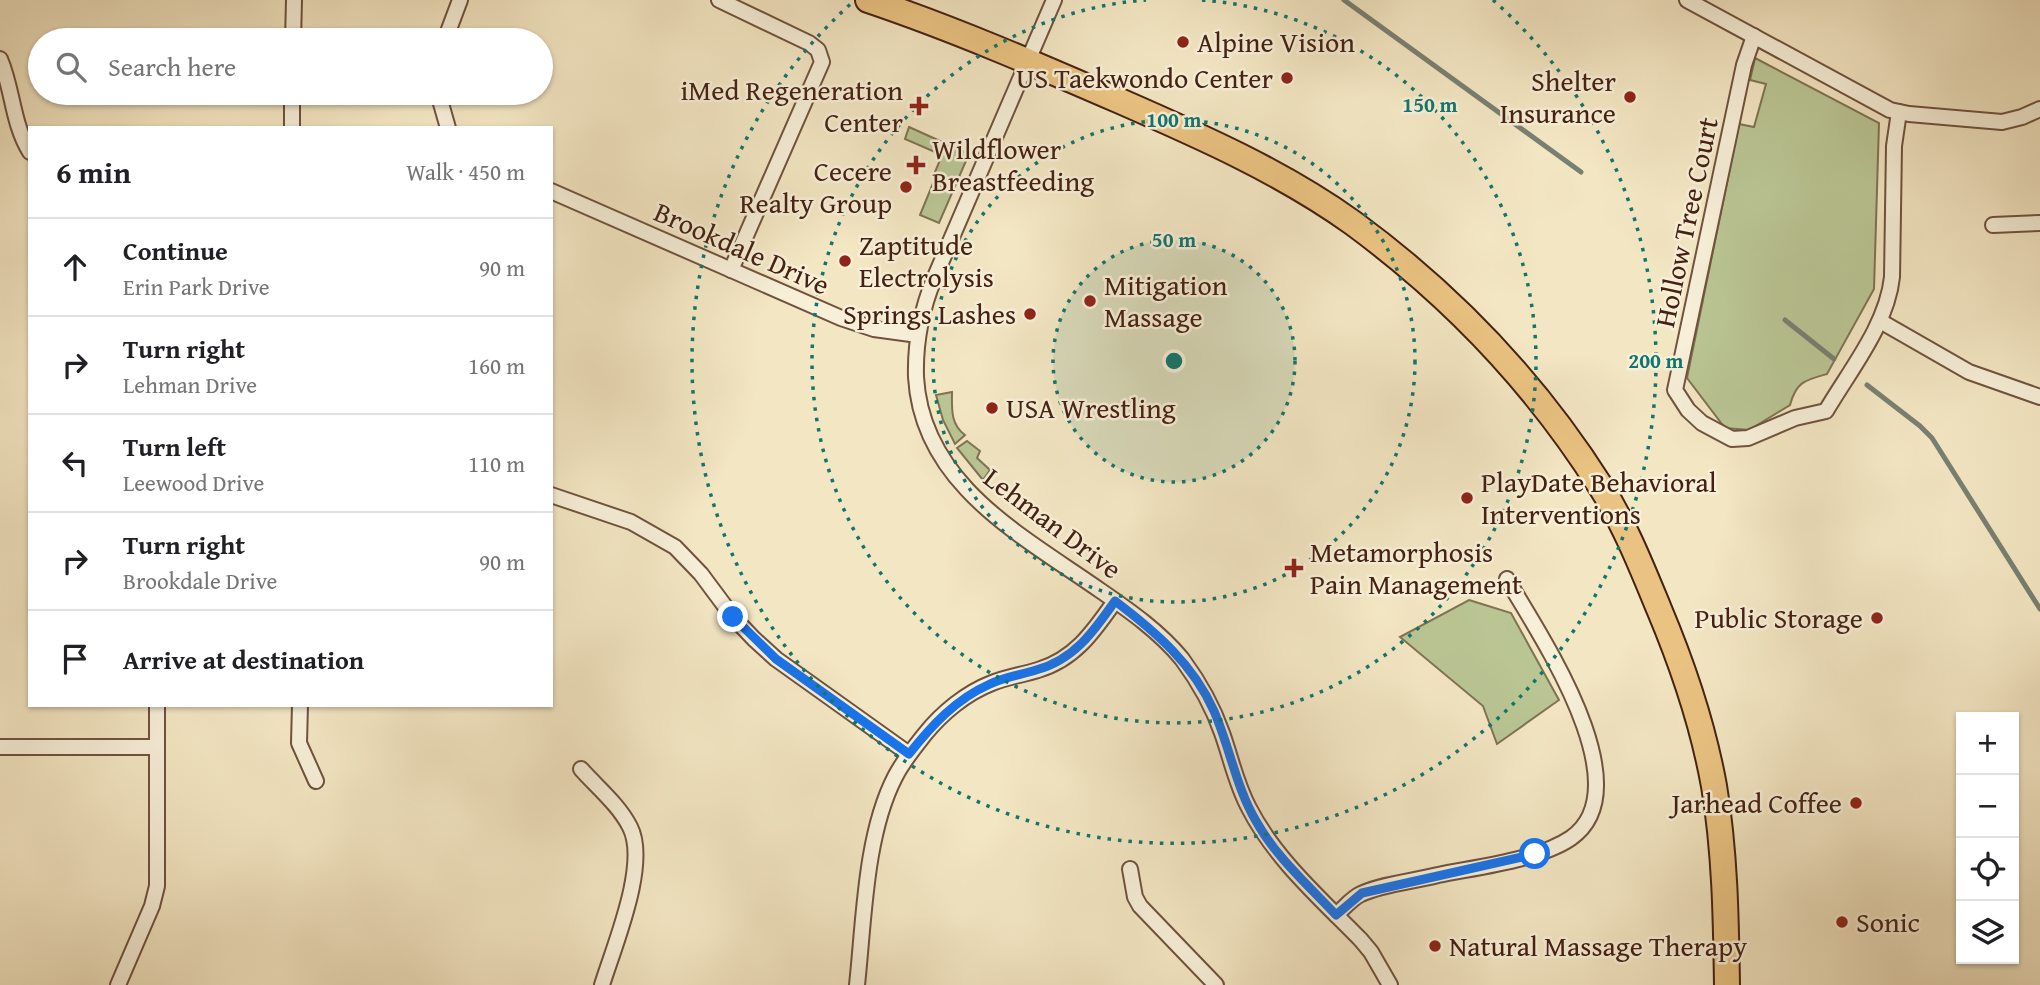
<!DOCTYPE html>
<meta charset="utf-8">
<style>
body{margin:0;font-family:"Gentium Book Plus",serif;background:#f2f2f2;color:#202124}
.controls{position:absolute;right:21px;bottom:21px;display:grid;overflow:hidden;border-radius:0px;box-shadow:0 2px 5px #0004}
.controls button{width:63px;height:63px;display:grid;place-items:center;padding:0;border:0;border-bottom:2px solid #e0e0e0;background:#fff;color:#202124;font:35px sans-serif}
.stop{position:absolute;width:21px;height:21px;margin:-16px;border:5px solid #1a73e8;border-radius:50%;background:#fff}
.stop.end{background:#1a73e8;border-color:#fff;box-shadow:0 2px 7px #0008}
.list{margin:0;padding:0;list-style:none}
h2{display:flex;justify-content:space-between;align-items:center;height:91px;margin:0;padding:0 28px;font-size:30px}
h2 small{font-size:23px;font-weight:400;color:#757577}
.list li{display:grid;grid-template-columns:46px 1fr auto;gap:21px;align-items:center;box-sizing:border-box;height:98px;padding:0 28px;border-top:2px solid #e0e0e0}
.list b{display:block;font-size:26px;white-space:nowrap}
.list p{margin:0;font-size:23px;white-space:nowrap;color:#757577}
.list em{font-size:23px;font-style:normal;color:#757577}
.icon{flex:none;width:38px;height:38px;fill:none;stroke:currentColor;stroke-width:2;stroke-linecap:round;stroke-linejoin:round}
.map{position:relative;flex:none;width:2040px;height:985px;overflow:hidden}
.search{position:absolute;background:#fff;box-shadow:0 2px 5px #0004;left:28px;top:28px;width:525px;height:77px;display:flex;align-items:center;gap:18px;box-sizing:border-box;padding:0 24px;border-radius:38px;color:#757577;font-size:26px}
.panel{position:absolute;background:#fff;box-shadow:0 2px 5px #0004;left:28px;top:126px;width:525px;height:581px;border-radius:0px}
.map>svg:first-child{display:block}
.green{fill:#bac594;stroke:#7f7353;stroke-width:2}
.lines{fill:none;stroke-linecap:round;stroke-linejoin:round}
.stream{stroke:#798071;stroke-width:5}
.minor-casing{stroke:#70523e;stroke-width:18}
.trunk-casing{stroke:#442112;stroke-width:28}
.minor{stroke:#f7efd8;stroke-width:14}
.trunk{stroke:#eac382;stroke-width:24}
.route{stroke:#1a73e8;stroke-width:9}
.ring{fill:none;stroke:#0f766e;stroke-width:3.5;stroke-dasharray:3.5 7}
.poi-dot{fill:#8f2418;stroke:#f7efd8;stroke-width:2.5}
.labels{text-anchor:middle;stroke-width:5;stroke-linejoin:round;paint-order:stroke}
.poi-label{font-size:28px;fill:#442112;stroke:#f7efd8;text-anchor:start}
.street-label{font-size:28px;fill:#442112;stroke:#f7efd8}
.centre{fill:#0f766e;stroke:#f7efd8;stroke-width:3.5}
.ring-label{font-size:21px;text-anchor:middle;font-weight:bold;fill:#0f766e;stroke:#f7efd8;stroke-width:5;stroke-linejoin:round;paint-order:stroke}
</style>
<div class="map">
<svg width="2040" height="985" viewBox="0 0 2040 985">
<rect width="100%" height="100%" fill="#f3e6c3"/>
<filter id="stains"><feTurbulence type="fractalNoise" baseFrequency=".00286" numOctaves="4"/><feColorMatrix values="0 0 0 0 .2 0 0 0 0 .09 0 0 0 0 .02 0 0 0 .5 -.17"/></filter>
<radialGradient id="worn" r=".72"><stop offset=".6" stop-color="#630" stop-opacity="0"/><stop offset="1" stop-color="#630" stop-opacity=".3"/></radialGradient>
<g class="green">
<path d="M1755 58 1879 123 1874 289 1827 374C1805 380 1796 382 1790 405L1749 430 1725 428 1687 378 1739 124 1754 127 1766 84 1750 80Z"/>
<polygon points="909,127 969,154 939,223 920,215 936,176 935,172 942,155 905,139"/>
<path d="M952 392C952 408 950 424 965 435L955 444 943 420 936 395Z"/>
<polygon points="967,441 980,451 977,458 990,470 983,480 957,448"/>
<polygon points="1469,600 1511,613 1559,700 1497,744 1483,706 1400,637"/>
</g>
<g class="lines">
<g class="stream">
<polyline points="1344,0 1581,172"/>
<polyline points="1785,320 1834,359"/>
<polyline points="1867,385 1920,426 1932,438 2040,609"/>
</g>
<defs>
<g id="minor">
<polyline points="719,0 809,43 818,50 822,62 731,270"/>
<path d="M1054 0 934 279C921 311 915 342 916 377 922 485 1023 536 1101 591 1130 611 1160 632 1182 659 1199 682 1213 707 1222 733 1231 758 1236 784 1249 808 1275 859 1321 899 1361 940L1371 952 1390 985"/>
<polyline points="1687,0 1890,110 1909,114 2002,122 2022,117 2040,109"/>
<path d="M1754 36 1744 65 1675 390 1688 410 1702 423 1732 439 1748 438 1795 418 1826 411C1850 370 1887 325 1892 277L1894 146 1899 112"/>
<polyline points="293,40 294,0"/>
<polyline points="445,40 460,0"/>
<path d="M0 59C13 89 12 123 30 152"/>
<polyline points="438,93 448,128"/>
<polyline points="292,128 292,93"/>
<polyline points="551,191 841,318 874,329 918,335"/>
<polyline points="1993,225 2040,223"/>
<polyline points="1880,321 1969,372 2040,397"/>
<polyline points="551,495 631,522 675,547 701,574 733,617 754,639 776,659 909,754"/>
<polyline points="300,705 299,743 316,781"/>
<polyline points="0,747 156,747"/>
<path d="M581 769C597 787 619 805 630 827 649 864 614 946 602 985"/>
<polyline points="1130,869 1135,897 1140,906 1216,985"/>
<path d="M1336 915C1344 908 1352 898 1361 894 1382 884 1415 881 1438 875 1477 867 1539 860 1571 838 1644 787 1537 631 1507 579"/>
<polyline points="118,985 152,906 157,886 157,705"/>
<path d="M857 985C864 921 865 835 895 777 903 761 914 748 925 734 942 713 966 693 992 683 1007 677 1022 675 1038 670 1075 659 1094 631 1115 601"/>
</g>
<path id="trunk" d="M868 0C954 29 1037 65 1120 101 1200 136 1282 172 1353 223 1451 295 1536 384 1601 487 1625 525 1642 568 1659 609 1683 666 1703 725 1714 786 1725 852 1726 918 1727 985"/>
</defs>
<use href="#minor" class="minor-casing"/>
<use href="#trunk" class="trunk-casing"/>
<use href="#minor" class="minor"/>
<use href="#trunk" class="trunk"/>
</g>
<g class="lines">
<path class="route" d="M733 617 776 659 909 754C932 725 956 699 990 684 1004 677 1020 675 1036 670 1074 660 1094 631 1115 601 1156 632 1193 664 1214 711 1230 748 1236 787 1256 821 1276 857 1308 885 1336 915L1362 893 1535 854"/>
</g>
<circle cx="1174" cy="361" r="121" fill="#0f766e" fill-opacity=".12"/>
<g class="ring">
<circle cx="1174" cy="361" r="121"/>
<circle cx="1174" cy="361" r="241"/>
<path d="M1202 0A362 362 0 1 1 1146 0"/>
<path d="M1493 0A482 482 0 1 1 855 0"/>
</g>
<g class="poi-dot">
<circle cx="1183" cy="42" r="7"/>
<circle cx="1287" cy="78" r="7"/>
<circle cx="1630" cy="97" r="7"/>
<path d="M915.5 95.5h7v7h7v7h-7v7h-7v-7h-7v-7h7z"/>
<path d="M912.5 154.5h7v7h7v7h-7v7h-7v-7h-7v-7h7z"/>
<circle cx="906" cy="187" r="7"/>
<circle cx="845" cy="261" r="7"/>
<circle cx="1090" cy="301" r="7"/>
<circle cx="1030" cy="314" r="7"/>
<circle cx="992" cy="408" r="7"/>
<circle cx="1467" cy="498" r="7"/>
<path d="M1290.5 557.5h7v7h7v7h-7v7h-7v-7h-7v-7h7z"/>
<circle cx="1877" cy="618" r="7"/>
<circle cx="1856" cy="803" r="7"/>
<circle cx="1842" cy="922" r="7"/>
<circle cx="1435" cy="946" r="7"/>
</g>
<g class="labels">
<g class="poi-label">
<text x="1197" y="52">Alpine Vision</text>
<text x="1273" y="88" text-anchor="end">US Taekwondo Center</text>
<text x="1616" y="91" text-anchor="end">Shelter<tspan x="1616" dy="32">Insurance</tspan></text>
<text x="903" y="100" text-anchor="end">iMed Regeneration<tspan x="903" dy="32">Center</tspan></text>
<text x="932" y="159">Wildflower<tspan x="932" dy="32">Breastfeeding</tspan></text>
<text x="892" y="181" text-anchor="end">Cecere<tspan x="892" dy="32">Realty Group</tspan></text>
<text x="859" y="255">Zaptitude<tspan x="859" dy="32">Electrolysis</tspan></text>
<text x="1104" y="295">Mitigation<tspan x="1104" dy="32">Massage</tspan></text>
<text x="1016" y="324" text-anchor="end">Springs Lashes</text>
<text x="1006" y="418">USA Wrestling</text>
<text x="1481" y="492">PlayDate Behavioral<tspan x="1481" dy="32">Interventions</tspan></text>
<text x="1310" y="562">Metamorphosis<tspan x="1310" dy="32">Pain Management</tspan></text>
<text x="1863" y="628" text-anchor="end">Public Storage</text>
<text x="1842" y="813" text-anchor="end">Jarhead Coffee</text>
<text x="1856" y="932">Sonic</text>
<text x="1449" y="956">Natural Massage Therapy</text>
</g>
<g class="street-label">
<text transform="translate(1686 222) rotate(-78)" y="10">Hollow Tree Court</text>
<text transform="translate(742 248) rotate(24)" y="10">Brookdale Drive</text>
<text transform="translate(1053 523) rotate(37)" y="10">Lehman Drive</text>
</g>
</g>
<circle cx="1174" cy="361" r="10" class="centre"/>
<g class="ring-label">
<text x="1430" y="112">150 m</text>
<text x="1174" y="127">100 m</text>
<text x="1174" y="247">50 m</text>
<text x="1656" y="368">200 m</text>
</g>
<rect width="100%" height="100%" filter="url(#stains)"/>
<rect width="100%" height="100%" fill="url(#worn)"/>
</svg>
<div class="controls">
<button>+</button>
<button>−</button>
<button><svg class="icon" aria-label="locate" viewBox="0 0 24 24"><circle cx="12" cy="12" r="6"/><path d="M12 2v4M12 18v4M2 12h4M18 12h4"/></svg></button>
<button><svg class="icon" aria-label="layers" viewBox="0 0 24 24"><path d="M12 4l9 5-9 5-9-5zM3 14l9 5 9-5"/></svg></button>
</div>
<div class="stop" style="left:1535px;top:854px"></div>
<div class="stop end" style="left:733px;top:617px"></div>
<div class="search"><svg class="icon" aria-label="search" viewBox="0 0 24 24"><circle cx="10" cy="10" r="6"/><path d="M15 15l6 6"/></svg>Search here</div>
<section class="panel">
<h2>6 min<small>Walk · 450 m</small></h2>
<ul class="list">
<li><svg class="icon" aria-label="ahead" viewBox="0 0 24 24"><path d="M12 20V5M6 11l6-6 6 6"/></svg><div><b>Continue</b><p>Erin Park Drive</p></div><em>90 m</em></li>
<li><svg class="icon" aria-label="right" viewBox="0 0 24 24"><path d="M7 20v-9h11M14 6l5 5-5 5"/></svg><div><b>Turn right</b><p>Lehman Drive</p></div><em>160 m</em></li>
<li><svg class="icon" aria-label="left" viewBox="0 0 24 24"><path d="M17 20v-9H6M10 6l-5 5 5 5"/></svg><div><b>Turn left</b><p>Leewood Drive</p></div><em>110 m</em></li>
<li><svg class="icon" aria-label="right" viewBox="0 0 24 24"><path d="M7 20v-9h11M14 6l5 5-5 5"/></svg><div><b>Turn right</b><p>Brookdale Drive</p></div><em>90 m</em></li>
<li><svg class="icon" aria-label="arrive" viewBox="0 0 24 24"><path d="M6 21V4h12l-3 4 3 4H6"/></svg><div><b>Arrive at destination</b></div></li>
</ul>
</section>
</div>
